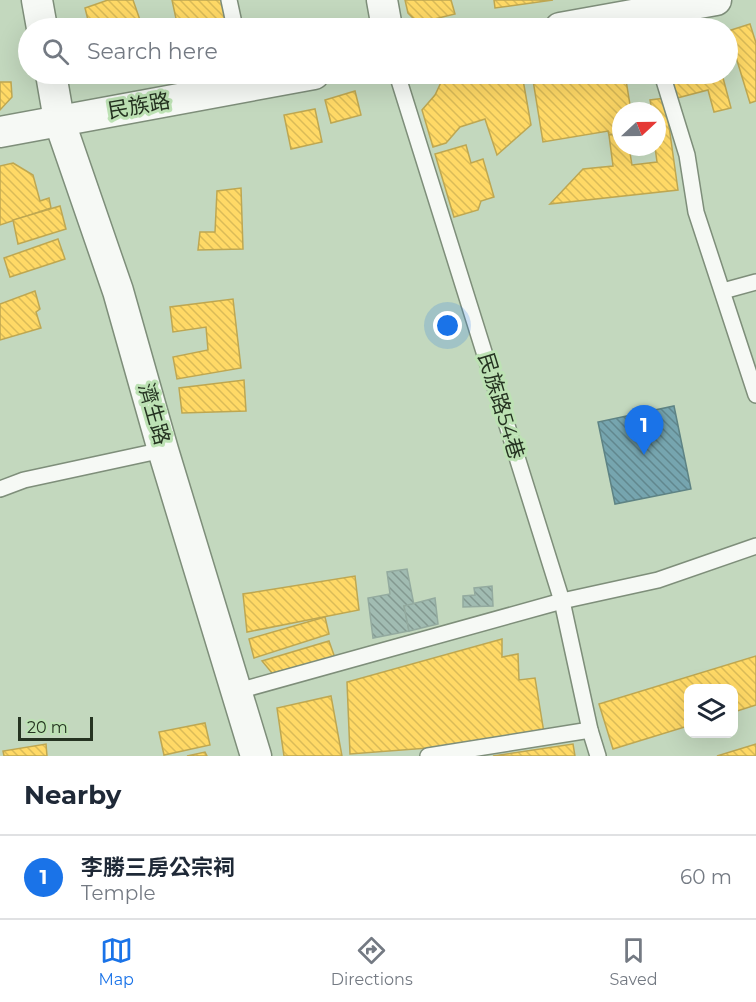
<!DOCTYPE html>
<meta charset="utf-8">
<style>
body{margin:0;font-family:Montserrat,"Noto Sans TC",sans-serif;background:#f2f2f3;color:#1f2937}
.controls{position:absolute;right:18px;bottom:18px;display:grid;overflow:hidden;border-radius:12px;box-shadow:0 6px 24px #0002}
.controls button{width:54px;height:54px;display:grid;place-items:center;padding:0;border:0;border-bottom:2px solid #e0e1e3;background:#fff;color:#1f2937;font:30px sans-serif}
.compass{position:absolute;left:612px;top:102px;width:54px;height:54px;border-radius:50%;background:#fff;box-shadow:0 6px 24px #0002;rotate:68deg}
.scale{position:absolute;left:18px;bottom:15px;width:75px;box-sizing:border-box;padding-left:6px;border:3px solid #253321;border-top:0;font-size:16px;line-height:21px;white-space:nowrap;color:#253321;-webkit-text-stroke:4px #bde2b4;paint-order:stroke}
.you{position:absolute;left:448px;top:326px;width:21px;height:21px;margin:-15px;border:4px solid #fff;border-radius:50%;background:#1a73e8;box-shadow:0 0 0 9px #1a73e833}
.badge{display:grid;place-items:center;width:39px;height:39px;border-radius:50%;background:#1a73e8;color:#fff;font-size:20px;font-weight:700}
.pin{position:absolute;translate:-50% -50px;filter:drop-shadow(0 2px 3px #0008)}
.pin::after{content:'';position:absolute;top:32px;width:21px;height:18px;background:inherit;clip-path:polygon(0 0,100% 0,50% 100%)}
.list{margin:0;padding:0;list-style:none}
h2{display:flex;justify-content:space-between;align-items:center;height:78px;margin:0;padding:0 24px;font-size:26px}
h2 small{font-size:20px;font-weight:400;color:#747a83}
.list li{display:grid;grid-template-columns:39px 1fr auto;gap:18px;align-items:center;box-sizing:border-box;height:84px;padding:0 24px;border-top:2px solid #e0e1e3}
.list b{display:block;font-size:22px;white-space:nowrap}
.list p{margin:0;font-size:20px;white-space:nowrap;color:#747a83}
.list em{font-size:20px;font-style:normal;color:#747a83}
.icon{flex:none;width:33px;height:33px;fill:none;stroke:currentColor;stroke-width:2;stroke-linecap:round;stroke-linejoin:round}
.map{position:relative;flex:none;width:756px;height:756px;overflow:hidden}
.search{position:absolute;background:#fff;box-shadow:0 6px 24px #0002;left:18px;right:18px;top:18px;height:66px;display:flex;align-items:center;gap:15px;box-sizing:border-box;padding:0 21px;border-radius:33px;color:#747a83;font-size:22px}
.sheet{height:162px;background:#fff}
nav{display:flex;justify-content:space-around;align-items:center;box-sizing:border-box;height:84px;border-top:2px solid #e0e1e3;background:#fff;font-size:16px;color:#747a83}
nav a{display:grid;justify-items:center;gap:3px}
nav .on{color:#1a73e8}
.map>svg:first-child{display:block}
.homes{fill:url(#homes-back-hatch);stroke:#bea751;stroke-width:1.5}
.public{fill:url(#public-back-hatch);stroke:#5e8384;stroke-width:1.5}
.building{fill:url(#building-back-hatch);stroke:#93aa9f;stroke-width:1.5}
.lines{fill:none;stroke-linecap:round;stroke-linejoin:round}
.service-casing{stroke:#7e8e7a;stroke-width:18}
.minor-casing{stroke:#7e8e7a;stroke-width:33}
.service{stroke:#f6f9f5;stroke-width:15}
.minor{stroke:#f6f9f5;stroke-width:30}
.labels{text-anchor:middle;stroke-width:6;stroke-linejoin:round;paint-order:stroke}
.street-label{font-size:21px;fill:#253321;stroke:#bde2b4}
</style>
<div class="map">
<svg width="756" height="756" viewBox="0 0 756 756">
<defs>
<pattern id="homes-back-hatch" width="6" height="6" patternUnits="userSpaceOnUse" patternTransform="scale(1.5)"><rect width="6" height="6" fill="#ffd966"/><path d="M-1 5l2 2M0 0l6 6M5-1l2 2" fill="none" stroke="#dabb58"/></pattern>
<pattern id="public-back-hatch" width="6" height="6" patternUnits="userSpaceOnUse" patternTransform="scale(1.5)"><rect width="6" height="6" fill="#76a5af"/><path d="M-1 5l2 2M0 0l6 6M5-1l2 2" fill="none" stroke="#61878e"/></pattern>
<pattern id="building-back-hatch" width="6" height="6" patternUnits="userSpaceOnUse" patternTransform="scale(1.5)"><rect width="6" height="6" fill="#a1bcb2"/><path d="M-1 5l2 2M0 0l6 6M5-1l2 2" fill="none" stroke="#839990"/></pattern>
</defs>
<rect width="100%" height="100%" fill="#c3d8be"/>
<g class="homes">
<polygon points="108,0 133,0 141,23 117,28 90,28 85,8"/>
<polygon points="172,0 222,0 228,28 178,28"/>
<polygon points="405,0 451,0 455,14 418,23 408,13"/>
<polygon points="494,0 553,0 495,8"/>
<polygon points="750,24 756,43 756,101 750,103 728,31"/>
<polygon points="96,74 137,74 104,82"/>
<polygon points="445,74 522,74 531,125 497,155 485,119 460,127 446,143 433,147 422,110 435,95"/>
<polygon points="532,74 625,74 631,111 621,111 621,133 609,135 608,131 543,142"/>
<polygon points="670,74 722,74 731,108 714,112 708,90 677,98"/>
<polygon points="0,82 11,82 12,97 0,110"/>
<polygon points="355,91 361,115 331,123 325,100"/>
<polygon points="665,98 678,190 550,204 583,169 613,166 609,135 621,133 621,147 629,147 632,165 657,162 655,147 657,147 657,111 652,111 650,100"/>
<polygon points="315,109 322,142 291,149 284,115"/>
<polygon points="466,145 471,163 483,159 494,197 481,201 478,210 454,217 435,154"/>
<polygon points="13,163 33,175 40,201 49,198 51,208 0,225 0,166"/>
<polygon points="241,188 243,249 198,250 200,232 215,232 217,191"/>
<polygon points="60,206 66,229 18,244 13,220"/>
<polygon points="58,239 65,259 10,277 4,258"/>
<polygon points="35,291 40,309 36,312 41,328 0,340 0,304"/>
<polygon points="233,299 241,368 177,379 173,357 208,350 206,327 173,332 170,307"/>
<polygon points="244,380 246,411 182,413 179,388"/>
<polygon points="355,576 359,610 247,632 243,594"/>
<polygon points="325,617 329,634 254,658 249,639"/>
<polygon points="502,639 502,657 518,654 519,680 535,678 545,739 350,754 347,682"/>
<polygon points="329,641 335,658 272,673 262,661"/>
<polygon points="756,656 756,705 734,712 734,688 688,688 688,726 613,749 599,704"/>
<polygon points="331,696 342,756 284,756 277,708"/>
<polygon points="205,723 210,745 164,755 159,732"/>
<polygon points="46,744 47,756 4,756 3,751"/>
<polygon points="573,744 575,756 493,756"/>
<polygon points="756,744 756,756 717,756"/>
<polygon points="205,752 207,756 187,756"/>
</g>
<polygon class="public" points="674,406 691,489 615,504 598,422"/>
<g class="building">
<polygon points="407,569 414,605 404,606 409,631 373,638 368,598 390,594 387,572"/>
<polygon points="492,586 493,606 463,607 463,596 475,595 474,588"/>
<polygon points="435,598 438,624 409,631 404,606"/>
</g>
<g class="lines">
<defs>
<g id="service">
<polyline points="229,0 235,28"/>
<polyline points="397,74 562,601 590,730 598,756"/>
<polyline points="662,74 687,155 696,212 756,395"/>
<polyline points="723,291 756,282"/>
<polyline points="0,489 24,480 163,450"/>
<polyline points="238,691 562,601 658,580 756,546"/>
<polyline points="428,756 590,730"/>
</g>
<g id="minor">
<polyline points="37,0 42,28"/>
<polyline points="382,0 387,28"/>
<polyline points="560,28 716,0"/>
<polyline points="51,74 59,120 118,291 163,450 256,756"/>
<polyline points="0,132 314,74"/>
</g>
</defs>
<use href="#service" class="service-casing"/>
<use href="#minor" class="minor-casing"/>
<use href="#service" class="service"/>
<use href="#minor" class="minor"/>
</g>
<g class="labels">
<g class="street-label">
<text transform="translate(139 106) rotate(-10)" y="7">民族路</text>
<text transform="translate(501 406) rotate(73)" y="7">民族路54巷</text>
<text transform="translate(154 414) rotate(74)" y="7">濟生路</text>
</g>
</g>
</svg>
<div class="controls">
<button><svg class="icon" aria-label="layers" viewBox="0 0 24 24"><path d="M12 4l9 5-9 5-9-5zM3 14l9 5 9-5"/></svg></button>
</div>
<svg class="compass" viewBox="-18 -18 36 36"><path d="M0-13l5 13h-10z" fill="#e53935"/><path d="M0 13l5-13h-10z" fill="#747a83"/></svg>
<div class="scale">20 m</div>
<div class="you"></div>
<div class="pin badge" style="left:644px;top:455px">1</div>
<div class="search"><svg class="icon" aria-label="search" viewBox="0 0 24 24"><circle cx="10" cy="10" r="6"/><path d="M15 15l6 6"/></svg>Search here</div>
</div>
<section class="sheet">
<h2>Nearby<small></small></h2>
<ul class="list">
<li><span class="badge">1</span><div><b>李勝三房公宗祠</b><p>Temple</p></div><em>60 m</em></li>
</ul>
</section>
<nav>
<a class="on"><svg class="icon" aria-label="map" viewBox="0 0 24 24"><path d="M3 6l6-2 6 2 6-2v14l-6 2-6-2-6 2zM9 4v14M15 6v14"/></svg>Map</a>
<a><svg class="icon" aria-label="directions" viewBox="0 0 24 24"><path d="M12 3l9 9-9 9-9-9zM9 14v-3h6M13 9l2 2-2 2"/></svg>Directions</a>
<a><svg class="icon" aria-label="saved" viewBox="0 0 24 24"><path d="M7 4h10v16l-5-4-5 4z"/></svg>Saved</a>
</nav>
